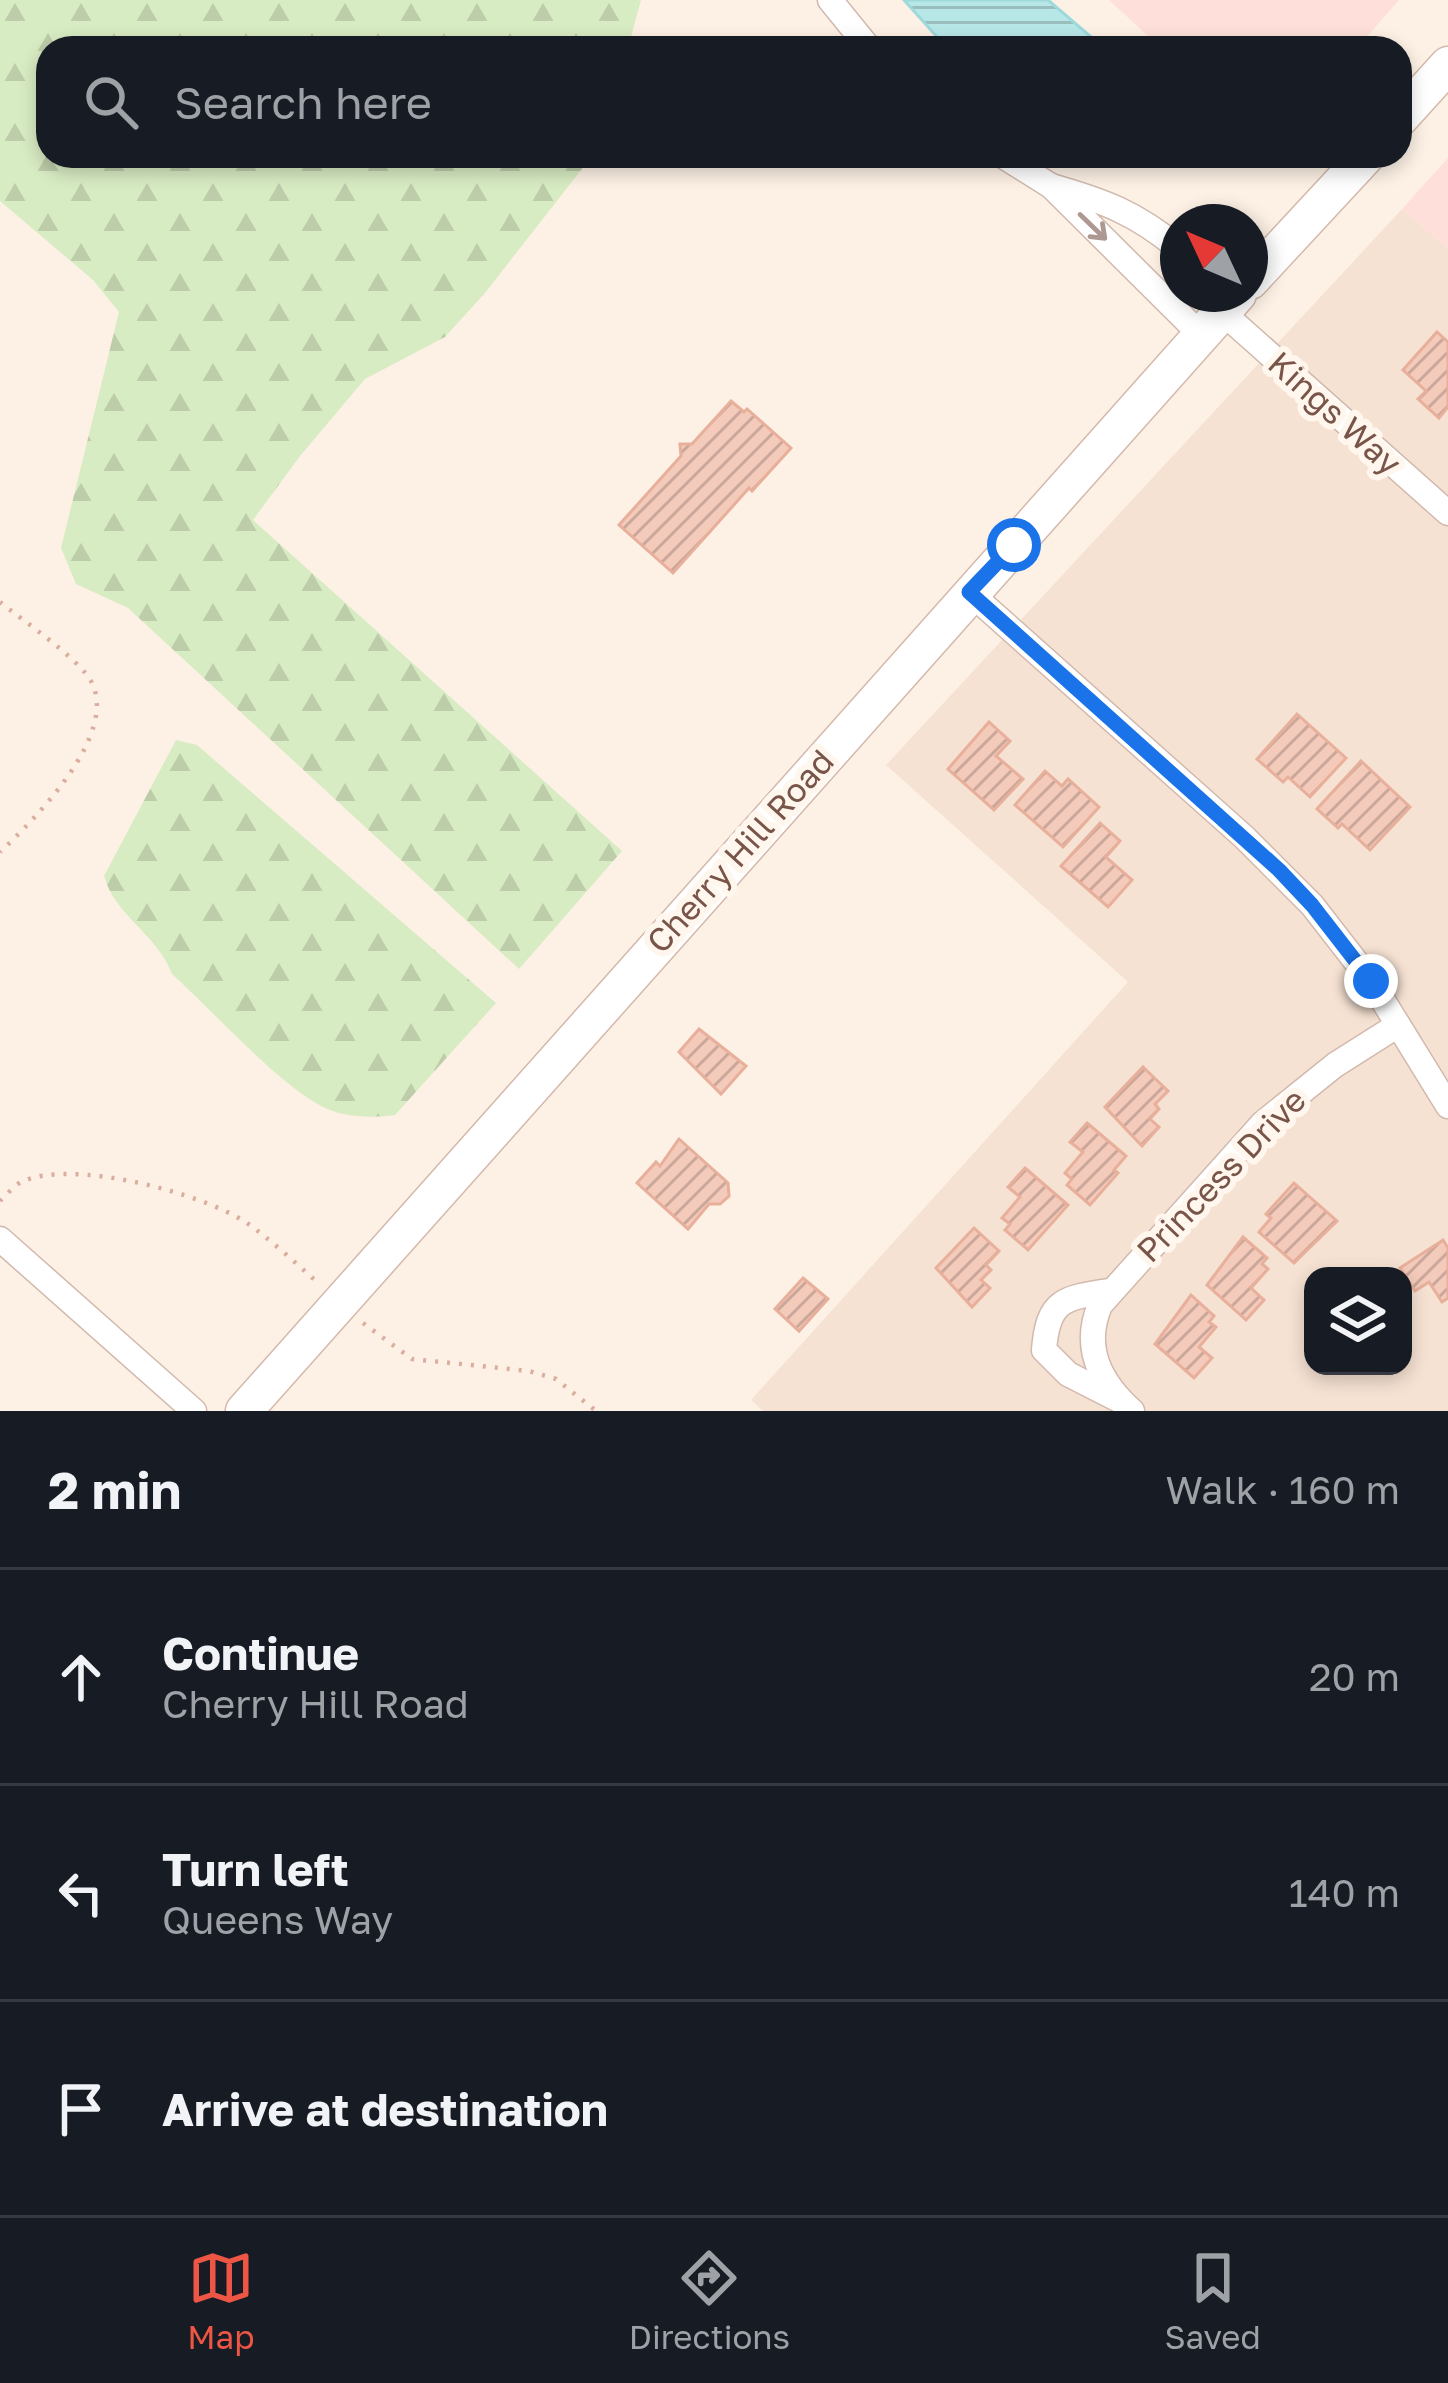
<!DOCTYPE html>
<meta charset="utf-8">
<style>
body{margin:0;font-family:"Golos Text",sans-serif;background:#242831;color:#f1f3f6}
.controls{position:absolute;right:36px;bottom:36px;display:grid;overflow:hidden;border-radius:24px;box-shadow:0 6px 18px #0003}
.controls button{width:108px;height:108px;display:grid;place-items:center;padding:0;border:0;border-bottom:3px solid #363941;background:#171b24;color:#f1f3f6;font:60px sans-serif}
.compass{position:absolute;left:1160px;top:204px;width:108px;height:108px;border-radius:50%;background:#171b24;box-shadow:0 6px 18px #0003;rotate:314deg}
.stop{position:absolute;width:36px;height:36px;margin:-27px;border:9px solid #1a73e8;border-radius:50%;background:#fff}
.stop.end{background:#1a73e8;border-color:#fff;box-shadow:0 3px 12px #0008}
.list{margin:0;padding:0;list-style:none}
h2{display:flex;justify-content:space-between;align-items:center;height:156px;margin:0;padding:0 48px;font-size:51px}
h2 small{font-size:39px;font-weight:400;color:#9ea1a6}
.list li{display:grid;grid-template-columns:78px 1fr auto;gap:36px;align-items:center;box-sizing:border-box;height:216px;padding:0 48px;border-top:3px solid #363941}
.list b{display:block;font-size:45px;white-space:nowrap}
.list p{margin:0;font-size:39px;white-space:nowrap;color:#9ea1a6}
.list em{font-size:39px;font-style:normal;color:#9ea1a6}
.icon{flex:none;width:66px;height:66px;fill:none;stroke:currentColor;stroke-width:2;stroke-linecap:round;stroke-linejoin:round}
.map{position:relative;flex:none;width:1448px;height:1411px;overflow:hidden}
.search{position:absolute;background:#171b24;box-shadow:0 6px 18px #0003;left:36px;right:36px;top:36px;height:132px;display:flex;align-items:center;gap:30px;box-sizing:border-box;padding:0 42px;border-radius:36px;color:#9ea1a6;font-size:45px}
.sheet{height:804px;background:#171b24}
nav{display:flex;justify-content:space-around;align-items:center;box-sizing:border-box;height:168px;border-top:3px solid #363941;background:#171b24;font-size:33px;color:#9ea1a6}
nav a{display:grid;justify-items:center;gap:6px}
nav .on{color:#ed5645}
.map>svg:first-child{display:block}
.residential{fill:#f6e2d3;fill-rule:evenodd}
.commercial{fill:#fedfd9}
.forest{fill:url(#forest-firs)}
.water{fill:url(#water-rules);stroke:#9ed9db;stroke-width:3}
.building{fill:url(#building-hatch);stroke:#e8af9b;stroke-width:3}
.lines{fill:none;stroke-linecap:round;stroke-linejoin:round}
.minor-casing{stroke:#d2b9ad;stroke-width:27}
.secondary-casing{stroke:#d5b8ab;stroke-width:39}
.path{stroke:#daae9e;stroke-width:4.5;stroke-dasharray:3 9;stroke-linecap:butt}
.minor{stroke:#fff;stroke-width:24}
.secondary{stroke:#fff;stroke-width:36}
.oneway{stroke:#ae9892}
.route{stroke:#1a73e8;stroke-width:15}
.labels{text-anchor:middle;stroke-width:12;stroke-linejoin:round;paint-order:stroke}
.street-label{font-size:33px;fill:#785449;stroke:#fff6ed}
</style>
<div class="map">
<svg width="1448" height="1411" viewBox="0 0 1448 1411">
<defs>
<pattern id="forest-firs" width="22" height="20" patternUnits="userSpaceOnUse" patternTransform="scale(3)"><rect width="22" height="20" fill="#d8ecc3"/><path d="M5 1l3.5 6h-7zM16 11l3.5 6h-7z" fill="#bdcca9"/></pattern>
<pattern id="water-rules" width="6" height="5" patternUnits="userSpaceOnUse" patternTransform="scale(3)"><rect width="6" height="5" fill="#b8e7e8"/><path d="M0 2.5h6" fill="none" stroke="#9abebe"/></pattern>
<pattern id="building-hatch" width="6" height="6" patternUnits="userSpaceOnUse" patternTransform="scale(3)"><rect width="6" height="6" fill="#f4cbbb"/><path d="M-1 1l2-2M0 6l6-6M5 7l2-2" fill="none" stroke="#caa79a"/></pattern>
</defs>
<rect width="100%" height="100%" fill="#fdf1e5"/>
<path class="residential" d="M1402 209 1448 249V1411H763L751 1400 1128 982 886 765ZM1313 1276H1403V1366H1313Z"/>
<g class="commercial">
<polygon points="1109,0 1399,0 1357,48 1161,48"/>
<polygon points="1448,158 1448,249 1402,209"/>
</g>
<g class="forest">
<polygon points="0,0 641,0 628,48 48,48 48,156 592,156 485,293 445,337 365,379 300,456 253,520 622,851 519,969 128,608 76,584 61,548 119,312 93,280 0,201"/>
<path d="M176 740 197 745 496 1003 395 1115C371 1118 344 1118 321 1106 275 1081 213 1011 172 974 157 934 115 916 104 876Z"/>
</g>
<polygon class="water" points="904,0 1048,0 1104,48 947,48"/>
<g class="building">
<polygon points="1437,332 1448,342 1448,407 1439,418 1418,399 1426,391 1403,370"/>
<polygon points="731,401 744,412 747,409 791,448 752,491 749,488 673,573 619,525 681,456 680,444 692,444"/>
<polygon points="1297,714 1346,758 1310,797 1288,777 1283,782 1257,759"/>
<polygon points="989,722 1010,741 996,756 1023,779 994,810 948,769"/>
<polygon points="1361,761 1410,807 1370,850 1342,824 1338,828 1317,809"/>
<polygon points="1045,771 1062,786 1068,779 1099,807 1063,847 1015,805"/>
<polygon points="1100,823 1120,841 1106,857 1132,880 1108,907 1061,866"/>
<polygon points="699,1029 746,1066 721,1094 679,1052"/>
<polygon points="1143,1067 1168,1091 1155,1104 1159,1109 1150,1119 1159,1127 1142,1146 1105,1107"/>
<polygon points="1087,1123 1126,1156 1114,1170 1118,1173 1090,1205 1067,1185 1072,1179 1065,1173 1083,1152 1070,1142"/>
<polygon points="679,1139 728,1183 729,1196 720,1204 709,1204 688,1229 637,1183 656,1162 660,1166"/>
<polygon points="1025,1168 1068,1205 1028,1250 1005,1230 1010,1224 1002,1218 1020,1197 1008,1187"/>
<polygon points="1294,1183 1337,1221 1294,1263 1259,1232 1271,1218 1266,1214"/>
<polygon points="974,1228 999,1251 986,1265 991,1270 981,1280 990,1288 972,1307 936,1268"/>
<polygon points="1243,1237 1267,1258 1262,1264 1268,1269 1251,1288 1264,1300 1246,1320 1207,1285"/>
<polygon points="1443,1240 1448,1248 1448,1298 1442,1302 1429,1282 1415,1291 1400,1268"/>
<polygon points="803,1278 828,1299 799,1331 775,1309"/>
<polygon points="1191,1295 1214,1316 1209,1322 1216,1327 1199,1347 1212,1358 1194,1378 1155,1344"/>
</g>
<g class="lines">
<defs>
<g id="minor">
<polyline points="830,0 869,48"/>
<polyline points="1003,156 1051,186"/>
<path d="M1178 248C1136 213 1104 201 1051 186L1202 336"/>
<polyline points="1222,312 1448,513"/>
<polyline points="969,592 1244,837 1312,905 1371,981 1448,1106"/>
<polyline points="0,1239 194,1411"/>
<path d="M1109 1291C1063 1298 1048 1300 1044 1350L1068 1374 1119 1400"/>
<path d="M1132 1411C1100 1382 1082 1348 1100 1305L1263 1123 1335 1065 1398 1025"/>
</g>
<g id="secondary">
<polyline points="1400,118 1448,65"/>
<polyline points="1250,281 1366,156"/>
<polyline points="244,1411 1238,294"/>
</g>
</defs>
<use href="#minor" class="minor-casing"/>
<use href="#secondary" class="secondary-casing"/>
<g class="path">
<path d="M0 602C22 620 78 658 91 681 120 734 34 820 0 852"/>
<path d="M0 1201C6 1195 14 1186 21 1182 72 1158 202 1193 247 1223 272 1241 296 1263 319 1284"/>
<polyline points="363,1323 412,1359 529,1371 556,1379 596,1411"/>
</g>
<use href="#minor" class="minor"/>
<use href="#secondary" class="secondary"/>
</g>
<defs><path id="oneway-shaft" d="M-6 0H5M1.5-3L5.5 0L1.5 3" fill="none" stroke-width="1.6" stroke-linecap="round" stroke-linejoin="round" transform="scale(3)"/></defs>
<use class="oneway" href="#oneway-shaft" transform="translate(1093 227) rotate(44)"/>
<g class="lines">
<polyline class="route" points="1014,545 969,592 1279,870 1312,905 1371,981"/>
</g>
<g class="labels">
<g class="street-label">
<text transform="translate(1335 413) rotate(42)" y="12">Kings Way</text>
<text transform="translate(740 851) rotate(-48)" y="12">Cherry Hill Road</text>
<text transform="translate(1221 1175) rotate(-46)" y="12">Princess Drive</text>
</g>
</g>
</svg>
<div class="controls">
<button><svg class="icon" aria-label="layers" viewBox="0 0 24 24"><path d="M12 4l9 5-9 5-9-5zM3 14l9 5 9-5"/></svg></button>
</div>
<svg class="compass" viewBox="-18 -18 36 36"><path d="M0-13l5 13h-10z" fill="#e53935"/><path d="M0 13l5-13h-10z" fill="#9ea1a6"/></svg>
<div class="stop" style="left:1014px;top:545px"></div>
<div class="stop end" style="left:1371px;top:981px"></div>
<div class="search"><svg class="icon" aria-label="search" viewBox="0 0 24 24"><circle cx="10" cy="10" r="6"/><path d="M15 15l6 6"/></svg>Search here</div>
</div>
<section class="sheet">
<h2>2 min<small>Walk · 160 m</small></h2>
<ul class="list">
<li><svg class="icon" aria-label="ahead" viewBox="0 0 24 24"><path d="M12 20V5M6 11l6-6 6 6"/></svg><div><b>Continue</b><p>Cherry Hill Road</p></div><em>20 m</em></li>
<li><svg class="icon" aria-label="left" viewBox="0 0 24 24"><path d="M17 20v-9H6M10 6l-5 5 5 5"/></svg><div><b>Turn left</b><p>Queens Way</p></div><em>140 m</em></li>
<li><svg class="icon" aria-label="arrive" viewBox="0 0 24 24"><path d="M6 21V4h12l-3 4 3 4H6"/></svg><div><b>Arrive at destination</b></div></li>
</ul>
</section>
<nav>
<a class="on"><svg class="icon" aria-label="map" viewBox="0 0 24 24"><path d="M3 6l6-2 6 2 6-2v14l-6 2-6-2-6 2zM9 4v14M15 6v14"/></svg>Map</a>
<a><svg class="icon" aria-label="directions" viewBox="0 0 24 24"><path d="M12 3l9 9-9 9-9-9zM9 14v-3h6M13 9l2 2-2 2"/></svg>Directions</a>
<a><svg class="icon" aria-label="saved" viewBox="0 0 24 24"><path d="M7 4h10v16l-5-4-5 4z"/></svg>Saved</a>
</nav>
